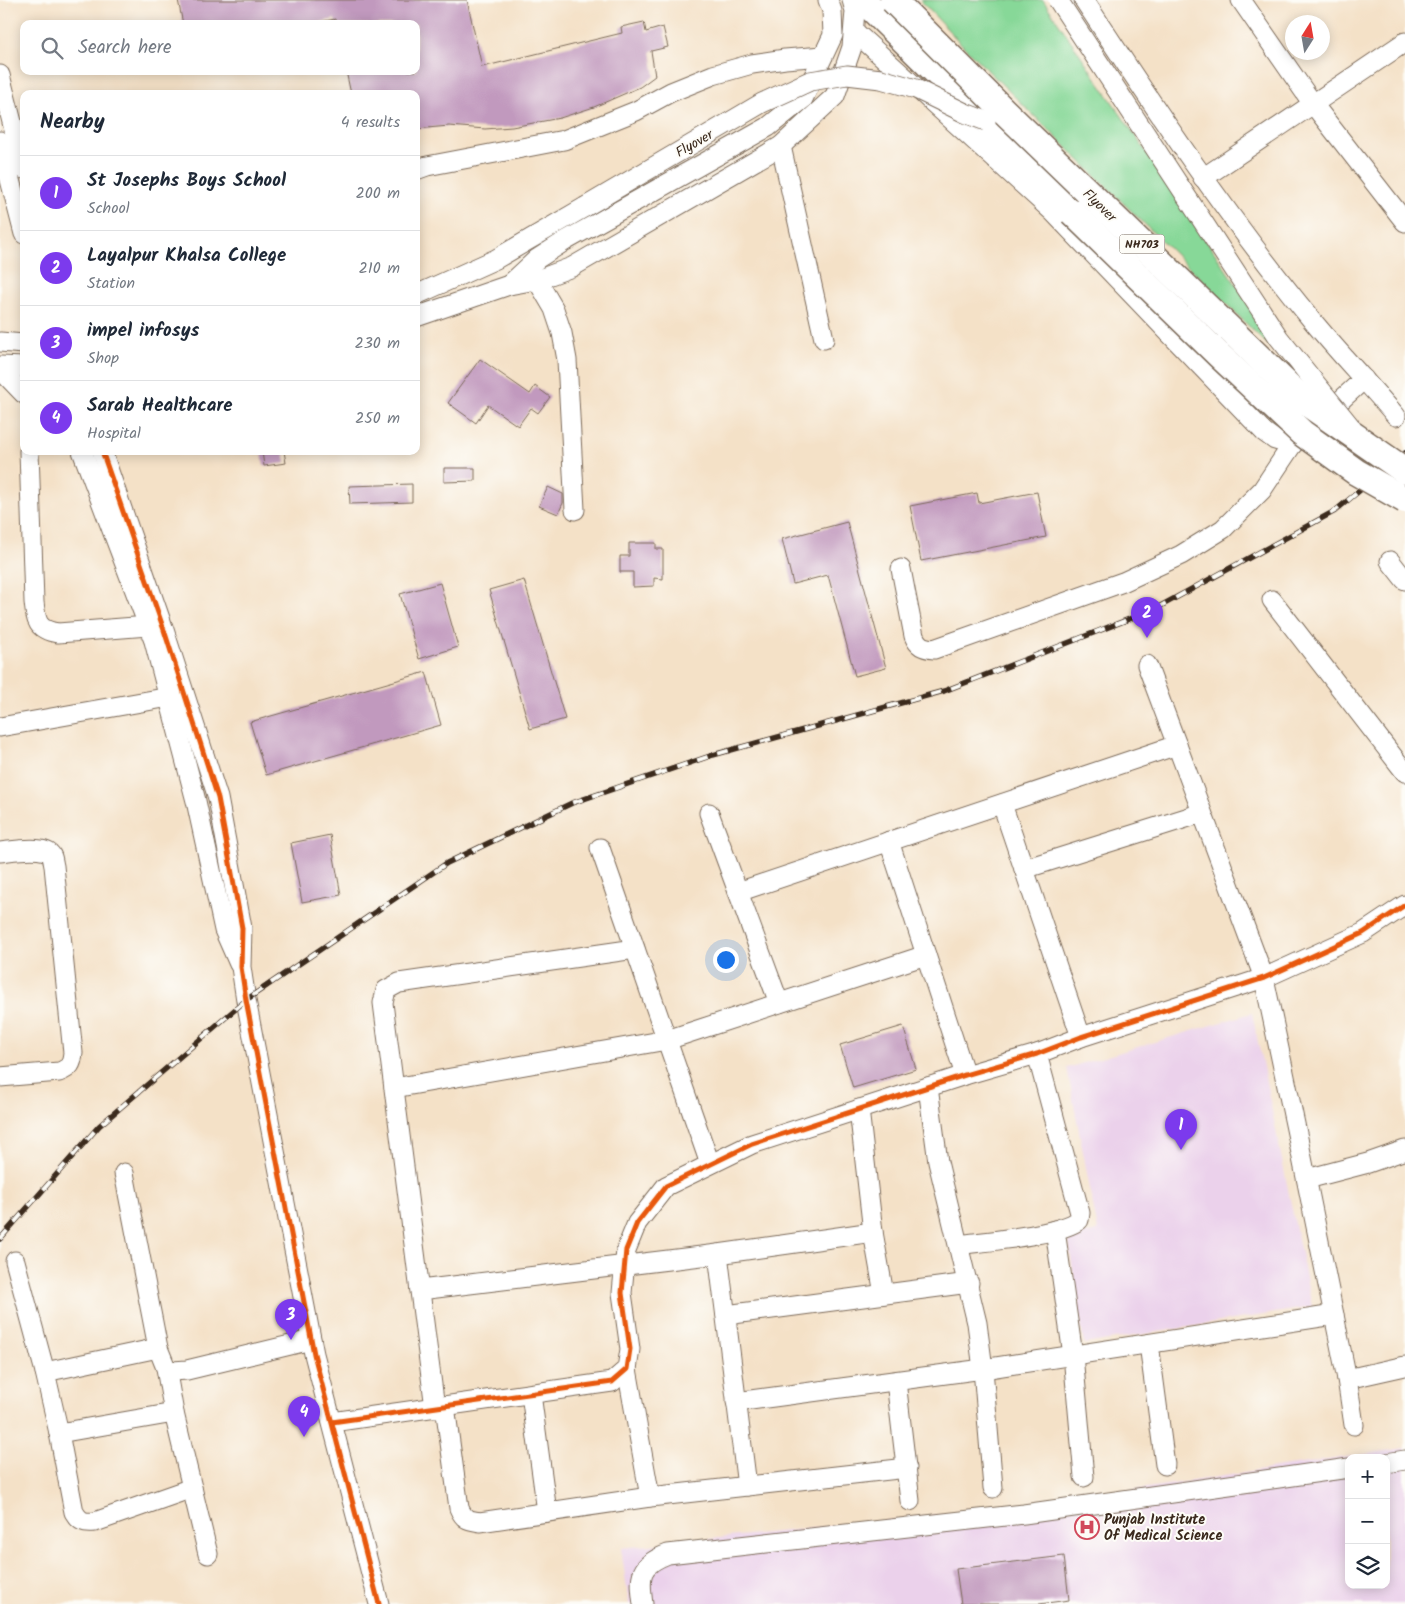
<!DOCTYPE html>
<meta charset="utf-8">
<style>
body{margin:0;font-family:Kalam,sans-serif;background:#f2f2f3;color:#1f2937}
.controls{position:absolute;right:15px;bottom:15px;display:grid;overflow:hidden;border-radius:10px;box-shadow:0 2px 12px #0003}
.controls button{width:45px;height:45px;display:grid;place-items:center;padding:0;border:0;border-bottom:1px solid #e0e1e3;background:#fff;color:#1f2937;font:25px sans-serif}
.compass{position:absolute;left:1285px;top:15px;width:45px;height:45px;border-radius:50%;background:#fff;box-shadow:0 2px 12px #0003;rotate:11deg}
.you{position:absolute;left:725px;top:959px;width:18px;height:18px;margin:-12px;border:4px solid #fff;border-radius:50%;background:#1a73e8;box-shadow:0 0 0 8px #1a73e833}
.badge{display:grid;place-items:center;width:32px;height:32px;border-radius:50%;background:#7c3aed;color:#fff;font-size:16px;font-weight:700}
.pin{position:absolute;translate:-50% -41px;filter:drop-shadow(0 1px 2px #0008)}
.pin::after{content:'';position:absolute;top:26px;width:18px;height:15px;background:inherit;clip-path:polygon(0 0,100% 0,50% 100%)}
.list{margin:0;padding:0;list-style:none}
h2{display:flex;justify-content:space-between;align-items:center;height:65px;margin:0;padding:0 20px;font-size:21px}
h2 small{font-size:16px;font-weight:400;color:#747a83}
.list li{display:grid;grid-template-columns:32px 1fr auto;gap:15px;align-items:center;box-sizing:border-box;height:75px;padding:0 20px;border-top:1px solid #e0e1e3}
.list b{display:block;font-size:19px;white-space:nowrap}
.list p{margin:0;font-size:16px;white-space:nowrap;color:#747a83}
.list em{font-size:16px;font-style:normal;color:#747a83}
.icon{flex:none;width:28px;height:28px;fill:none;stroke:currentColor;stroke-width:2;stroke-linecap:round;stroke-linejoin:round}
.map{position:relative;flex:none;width:1405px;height:1604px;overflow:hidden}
.search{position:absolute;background:#fff;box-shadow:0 2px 12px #0003;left:20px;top:20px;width:400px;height:55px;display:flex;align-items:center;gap:12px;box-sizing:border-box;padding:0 18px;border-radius:10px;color:#747a83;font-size:19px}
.panel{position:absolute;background:#fff;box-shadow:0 2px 12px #0003;left:20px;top:90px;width:400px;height:365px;border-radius:10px}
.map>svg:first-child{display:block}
.built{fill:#ebd1eb;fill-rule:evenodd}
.green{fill:#87d898;stroke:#61815b}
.building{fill:#c199be}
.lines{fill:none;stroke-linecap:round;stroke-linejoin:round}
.minor-casing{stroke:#7c6a59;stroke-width:21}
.highway-casing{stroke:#7c6a59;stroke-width:29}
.minor{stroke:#fff;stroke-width:19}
.highway{stroke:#fff;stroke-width:26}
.rail-casing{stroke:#3b2a1e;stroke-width:5.5}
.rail{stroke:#fdfcf7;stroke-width:4;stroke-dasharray:11;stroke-linecap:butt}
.minor-bridge-casing{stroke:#7c6a59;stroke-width:21;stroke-linecap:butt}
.highway-bridge-casing{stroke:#7c6a59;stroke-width:29;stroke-linecap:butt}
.minor-bridge{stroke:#fff;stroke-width:19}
.highway-bridge{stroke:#fff;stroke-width:26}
.cycleway-casing{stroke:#fdfcf7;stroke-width:8}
.cycleway{stroke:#e8590c;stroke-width:5}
.labels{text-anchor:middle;stroke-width:4;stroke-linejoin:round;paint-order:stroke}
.shield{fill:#fdfcf7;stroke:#75695f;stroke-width:1}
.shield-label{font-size:12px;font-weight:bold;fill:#3b2a1e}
.street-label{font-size:14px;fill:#3b2a1e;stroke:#fdfcf7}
.poi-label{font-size:14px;font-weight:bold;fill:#3b2a1e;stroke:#fdfcf7;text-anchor:start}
</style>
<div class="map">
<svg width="1405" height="1604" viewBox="0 0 1405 1604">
<rect width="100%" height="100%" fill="#fdfcf7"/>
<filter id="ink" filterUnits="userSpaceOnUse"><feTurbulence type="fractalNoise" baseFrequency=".02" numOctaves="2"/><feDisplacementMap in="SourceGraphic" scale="10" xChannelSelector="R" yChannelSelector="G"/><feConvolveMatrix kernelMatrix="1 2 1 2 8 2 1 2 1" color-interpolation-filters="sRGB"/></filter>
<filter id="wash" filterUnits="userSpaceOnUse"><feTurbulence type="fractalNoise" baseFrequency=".0096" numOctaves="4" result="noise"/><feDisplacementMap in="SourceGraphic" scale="20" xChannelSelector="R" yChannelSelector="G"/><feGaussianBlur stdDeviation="1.12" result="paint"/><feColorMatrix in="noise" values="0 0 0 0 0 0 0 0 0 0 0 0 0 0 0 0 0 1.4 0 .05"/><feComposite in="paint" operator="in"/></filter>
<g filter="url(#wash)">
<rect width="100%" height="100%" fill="#f4e1c7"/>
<g class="built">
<polygon points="1252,1013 1312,1307 1084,1344 1068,1238 1098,1231 1067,1068"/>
<path d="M1405 1448V1604H629L621 1548 1030 1506ZM1349 1458H1386V1585H1349Z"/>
</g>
<polygon class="green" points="920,0 1043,0 1271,336 1273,342 1269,345 1264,341 966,49"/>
<g id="blocks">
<g class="building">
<polygon points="178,0 467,0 482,67 622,33 621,27 644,22 646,32 663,27 668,47 651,51 655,76 640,87 594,107 560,118 512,127 485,129 449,126 416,129 416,94 351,94 346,71 416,71 416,24 336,24 335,19 311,24 183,24"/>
<polygon points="480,359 530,394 535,386 550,397 538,413 531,408 518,426 488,405 476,423 448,403"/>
<polygon points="262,451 284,451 286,463 264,466"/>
<polygon points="444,468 475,468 475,481 444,482"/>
<polygon points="412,484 412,502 350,504 349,486"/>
<polygon points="548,487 563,494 563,503 558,514 539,506"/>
<polygon points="1037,492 1046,537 921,561 910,506 977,493 979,503"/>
<polygon points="847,522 886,668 855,676 828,575 793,584 782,539"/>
<polygon points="629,543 656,543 656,549 663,549 663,579 654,578 654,586 633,587 633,572 620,572 620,556 629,556"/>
<polygon points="524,580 565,719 530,729 489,590"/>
<polygon points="440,583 458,647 419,659 400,594"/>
<polygon points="426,672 441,725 266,775 250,722"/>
<polygon points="330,835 341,895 302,902 291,843"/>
<polygon points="903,1026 916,1069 853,1088 840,1045"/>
<polygon points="1064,1556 1069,1600 1039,1604 961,1604 956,1569"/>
</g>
</g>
</g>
<g filter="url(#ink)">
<use href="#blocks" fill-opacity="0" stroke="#7c6a59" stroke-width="1"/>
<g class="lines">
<defs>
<g id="minor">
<path d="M1084 0C1155 109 1228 218 1311 319 1338 352 1368 383 1396 416"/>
<polyline points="1241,0 1313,104 1405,222"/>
<polyline points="854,31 1053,212 1264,432 1275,440 1292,445 1364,379"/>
<polyline points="0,75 24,169"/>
<polyline points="0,141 24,234"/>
<polyline points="781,146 824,339"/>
<polyline points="416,170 427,166 564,140 636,111 671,92 713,75 752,64 785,59 823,56"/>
<polyline points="1203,178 1405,42"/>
<polyline points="537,280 554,309 562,333 567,360 575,510"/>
<polyline points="509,285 537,259 565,241 768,127 803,99 833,35 832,11 828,0"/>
<polyline points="416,295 496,259 585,207"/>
<polyline points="416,317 509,285 537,280 572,267 781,146 835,96 852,47 855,11 852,0"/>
<polyline points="0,342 24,344"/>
<polyline points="0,366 24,367"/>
<polyline points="0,369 24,394"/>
<path d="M29 451 34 602C36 621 37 630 58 633L148 626"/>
<polyline points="82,451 154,641 196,801 224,930 239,964"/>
<polyline points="102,451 164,630 218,798 242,928 241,967 246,1000 314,1354 379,1604"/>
<polyline points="1390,561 1405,580"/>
<path d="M901 569 914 636C918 646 923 648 934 649L1123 582 1181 555 1223 529 1262 490 1292 445"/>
<polyline points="1272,600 1405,772"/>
<polyline points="1147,665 1264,978 1299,1143 1347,1379 1354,1425"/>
<polyline points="0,727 181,695"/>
<polyline points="1002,804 1081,1037"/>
<polyline points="709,813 779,1003"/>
<polyline points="889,841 965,1075"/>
<polyline points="600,848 710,1164"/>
<path d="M0 852C11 851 45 845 51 855 53 857 53 863 54 866L73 1053C72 1064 70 1068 59 1072L0 1077"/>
<polyline points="1024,869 1202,813"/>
<polyline points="738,892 1177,745"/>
<polyline points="928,1087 938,1162 977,1323 983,1369 993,1488"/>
<polyline points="394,1088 667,1040 926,955"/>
<polyline points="859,1109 873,1232 884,1294"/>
<polyline points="124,1173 158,1348 166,1368 173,1371 187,1370 311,1340"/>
<polyline points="1307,1179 1368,1163 1405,1150"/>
<polyline points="1055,1230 1073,1355 1084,1477"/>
<path d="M959 1245C986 1241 1060 1235 1079 1220L1080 1213 1037 1054"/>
<polyline points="718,1254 747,1486"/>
<path d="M15 1261 45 1372 59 1433 74 1512C80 1522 84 1523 95 1522L192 1488"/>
<polyline points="420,1290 718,1254 873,1232"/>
<polyline points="726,1315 969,1283"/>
<polyline points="1149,1344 1165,1465"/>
<polyline points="166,1368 174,1413 208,1554"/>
<polyline points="627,1369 650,1497"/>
<polyline points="45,1372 158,1348"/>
<polyline points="1347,1379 1405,1366"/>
<polyline points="896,1381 910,1501"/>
<polyline points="531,1394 547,1512"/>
<polyline points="736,1402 983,1369 1334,1315"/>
<path d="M445 1406 459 1508C464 1520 468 1520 480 1522L650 1497 907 1468"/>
<polyline points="435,1408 383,1003 386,990 399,983 635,949"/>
<polyline points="332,1422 612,1382 627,1369 630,1349 622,1293 626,1250 637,1223 666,1186 752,1144 965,1075 1037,1054 1081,1037 1264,978 1363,933 1405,905"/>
<polyline points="59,1433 174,1413"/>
<polyline points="1386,1463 1405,1460"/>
<path d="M643 1604C639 1575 639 1565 668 1554L1024 1514 1349 1468"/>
</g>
<polyline id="highway" points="863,0 986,121 1072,212"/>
</defs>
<use href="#minor" class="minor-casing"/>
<use href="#highway" class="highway-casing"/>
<use href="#minor" class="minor"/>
<use href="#highway" class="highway"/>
<defs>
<polyline id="rail" points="0,1239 99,1126 246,1000 447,863 572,803 713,755 944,691 1155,609 1335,511 1405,453"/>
</defs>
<use href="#rail" class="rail-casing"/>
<use href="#rail" class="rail"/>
<defs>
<g id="minor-bridge">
<polyline points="1058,0 1279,338 1351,427"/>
<polyline points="585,207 762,103 810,81 847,75 881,79 916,89 965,113 986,121"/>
</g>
<g id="highway-bridge">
<polyline points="893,0 1004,111 1304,401 1405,471"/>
<polyline points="1072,212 1220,356 1302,433 1356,472 1405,500"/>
</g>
</defs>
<use href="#minor-bridge" class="minor-bridge-casing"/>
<use href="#highway-bridge" class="highway-bridge-casing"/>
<use href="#minor-bridge" class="minor-bridge"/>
<use href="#highway-bridge" class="highway-bridge"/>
<defs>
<g id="cycleway">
<polyline points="102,451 164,630 218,798 242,928 241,967 246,1000 314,1354 379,1604"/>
<polyline points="332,1422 612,1382 627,1369 630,1349 622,1293 626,1250 637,1223 666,1186 752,1144 965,1075 1037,1054 1081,1037 1264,978 1363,933 1405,905"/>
</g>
</defs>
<use href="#cycleway" class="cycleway-casing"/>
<use href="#cycleway" class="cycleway"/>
</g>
</g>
<defs>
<symbol id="hospital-ring" viewBox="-11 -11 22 22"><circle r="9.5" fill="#fdfcf7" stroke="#d1495b" stroke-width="1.5"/><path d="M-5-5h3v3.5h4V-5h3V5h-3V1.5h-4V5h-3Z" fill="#d1495b"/></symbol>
</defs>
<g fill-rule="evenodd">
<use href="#hospital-ring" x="1073" y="1513" width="28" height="28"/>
</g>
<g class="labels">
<rect class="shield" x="1119.5" y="234.5" width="45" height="19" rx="4"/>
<g class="shield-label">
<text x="1142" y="248">NH703</text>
</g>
<g class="street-label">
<text transform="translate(694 143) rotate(-30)" y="5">Flyover</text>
<text transform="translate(1100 205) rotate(44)" y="5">Flyover</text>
</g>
<g class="poi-label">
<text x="1104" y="1524">Punjab Institute<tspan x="1104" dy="16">Of Medical Science</tspan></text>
</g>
</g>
</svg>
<div class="controls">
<button>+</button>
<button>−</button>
<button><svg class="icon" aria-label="layers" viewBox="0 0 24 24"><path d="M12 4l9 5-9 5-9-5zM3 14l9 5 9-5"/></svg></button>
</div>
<svg class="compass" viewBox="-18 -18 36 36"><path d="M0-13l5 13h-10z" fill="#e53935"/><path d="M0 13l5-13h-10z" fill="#747a83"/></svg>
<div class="you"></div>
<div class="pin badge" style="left:1181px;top:1150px">1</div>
<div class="pin badge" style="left:1147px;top:638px">2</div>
<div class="pin badge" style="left:291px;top:1340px">3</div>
<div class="pin badge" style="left:304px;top:1437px">4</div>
<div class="search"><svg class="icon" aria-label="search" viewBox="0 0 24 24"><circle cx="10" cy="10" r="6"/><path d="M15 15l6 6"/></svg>Search here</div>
<section class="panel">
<h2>Nearby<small>4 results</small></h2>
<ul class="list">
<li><span class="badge">1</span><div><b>St Josephs Boys School</b><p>School</p></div><em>200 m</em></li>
<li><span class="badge">2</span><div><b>Layalpur Khalsa College</b><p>Station</p></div><em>210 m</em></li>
<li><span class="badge">3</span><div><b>impel infosys</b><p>Shop</p></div><em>230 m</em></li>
<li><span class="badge">4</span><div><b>Sarab Healthcare</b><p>Hospital</p></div><em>250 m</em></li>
</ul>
</section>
</div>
